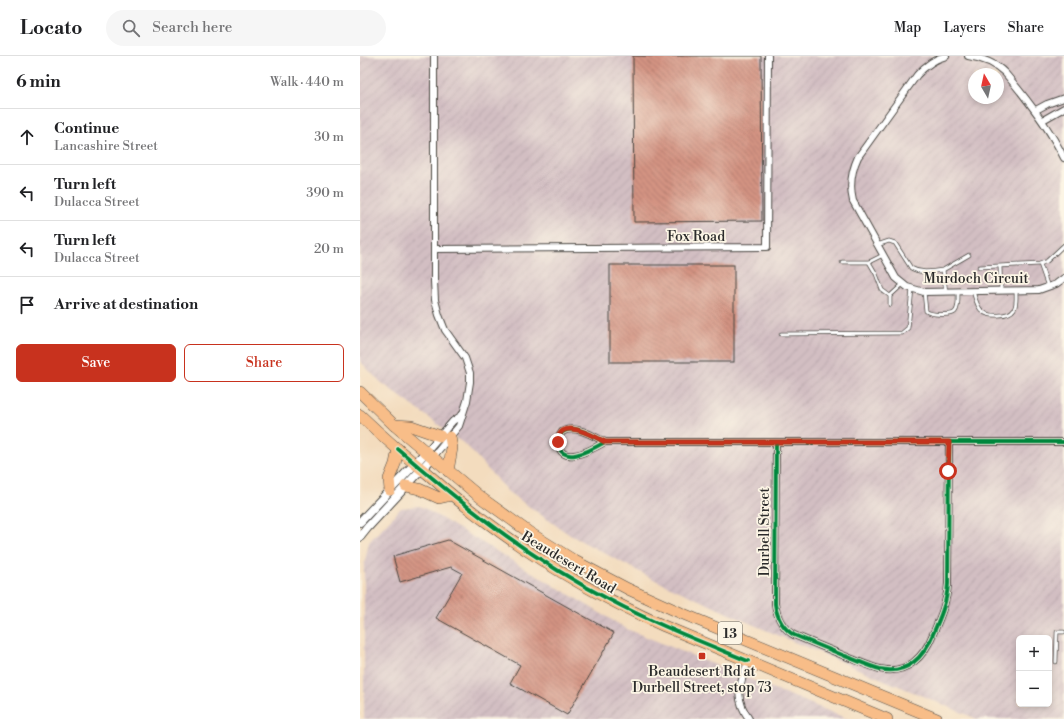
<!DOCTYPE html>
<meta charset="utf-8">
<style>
body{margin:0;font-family:"Libre Bodoni",serif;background:#f6f6f6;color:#202124}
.controls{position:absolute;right:12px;bottom:12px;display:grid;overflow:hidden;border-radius:6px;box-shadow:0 2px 6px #0003}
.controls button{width:36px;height:36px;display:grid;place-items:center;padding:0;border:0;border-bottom:1px solid #e0e0e0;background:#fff;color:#202124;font:20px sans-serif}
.compass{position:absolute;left:608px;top:12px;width:36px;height:36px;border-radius:50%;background:#fff;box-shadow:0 2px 6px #0003;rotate:351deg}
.stop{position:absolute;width:12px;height:12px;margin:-9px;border:3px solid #c8321e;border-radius:50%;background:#fff}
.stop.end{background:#c8321e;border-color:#fff;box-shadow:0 1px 4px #0008}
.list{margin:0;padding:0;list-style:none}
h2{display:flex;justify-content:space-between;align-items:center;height:52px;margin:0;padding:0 16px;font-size:17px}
h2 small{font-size:13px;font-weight:400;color:#757577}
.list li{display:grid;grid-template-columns:26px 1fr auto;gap:12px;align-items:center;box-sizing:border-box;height:56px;padding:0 16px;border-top:1px solid #e0e0e0}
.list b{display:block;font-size:15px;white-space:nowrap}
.list p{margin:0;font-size:13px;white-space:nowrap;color:#757577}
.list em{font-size:13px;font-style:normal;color:#757577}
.actions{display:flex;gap:8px;padding:12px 16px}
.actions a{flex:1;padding:9px 0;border:1px solid #c8321e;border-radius:6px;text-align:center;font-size:14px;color:#c8321e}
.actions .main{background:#c8321e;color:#fff}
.icon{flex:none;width:22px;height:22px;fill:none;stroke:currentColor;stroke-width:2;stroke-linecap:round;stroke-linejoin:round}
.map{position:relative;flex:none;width:704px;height:663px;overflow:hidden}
header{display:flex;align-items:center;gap:24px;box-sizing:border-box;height:56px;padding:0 20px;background:#fff;border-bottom:1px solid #e0e0e0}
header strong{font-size:19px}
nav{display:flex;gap:22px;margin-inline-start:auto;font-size:14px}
.search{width:280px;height:36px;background:#f6f6f6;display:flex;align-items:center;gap:10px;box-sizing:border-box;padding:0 14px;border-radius:22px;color:#757577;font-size:15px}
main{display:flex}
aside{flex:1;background:#fff}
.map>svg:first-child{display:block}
.industrial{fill:url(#industrial-furrows);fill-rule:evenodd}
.building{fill:url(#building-back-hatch)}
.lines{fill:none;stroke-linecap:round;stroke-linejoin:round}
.service-casing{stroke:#494641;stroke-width:4.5}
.minor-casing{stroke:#494641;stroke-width:8}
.tertiary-casing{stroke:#494641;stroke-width:10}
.trunk-casing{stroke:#494641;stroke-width:12}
.service{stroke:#fff;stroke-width:3}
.minor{stroke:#fff;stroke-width:6}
.tertiary{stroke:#fff;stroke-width:8}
.trunk{stroke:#f8bd88;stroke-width:11}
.cycleway-casing{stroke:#fcf5e5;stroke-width:6}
.cycleway{stroke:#00873e;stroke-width:4}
.route{stroke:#c8321e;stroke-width:5}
.poi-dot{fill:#c8321e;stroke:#fcf5e5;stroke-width:1.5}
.labels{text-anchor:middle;stroke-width:3.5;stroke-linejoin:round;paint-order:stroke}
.shield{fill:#fcf5e5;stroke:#6a6863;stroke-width:1}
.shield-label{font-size:13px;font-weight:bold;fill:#2b2b2b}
.street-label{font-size:14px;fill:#2b2b2b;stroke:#fcf5e5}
.poi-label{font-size:14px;fill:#2b2b2b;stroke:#fcf5e5}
</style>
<header>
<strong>Locato</strong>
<div class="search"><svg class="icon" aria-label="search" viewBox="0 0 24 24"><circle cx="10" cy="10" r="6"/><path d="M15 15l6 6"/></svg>Search here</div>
<nav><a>Map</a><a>Layers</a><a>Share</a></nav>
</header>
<main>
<aside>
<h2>6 min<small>Walk · 440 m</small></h2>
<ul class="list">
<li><svg class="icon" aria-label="ahead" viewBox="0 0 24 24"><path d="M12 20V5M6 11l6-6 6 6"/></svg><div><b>Continue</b><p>Lancashire Street</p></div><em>30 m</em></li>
<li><svg class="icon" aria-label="left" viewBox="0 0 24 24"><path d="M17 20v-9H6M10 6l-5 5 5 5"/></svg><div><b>Turn left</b><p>Dulacca Street</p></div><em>390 m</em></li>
<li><svg class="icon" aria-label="left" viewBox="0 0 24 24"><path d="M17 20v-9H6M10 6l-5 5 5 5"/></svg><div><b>Turn left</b><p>Dulacca Street</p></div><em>20 m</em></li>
<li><svg class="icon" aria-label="arrive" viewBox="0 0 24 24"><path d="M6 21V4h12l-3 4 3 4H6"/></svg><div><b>Arrive at destination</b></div></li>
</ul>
<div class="actions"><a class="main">Save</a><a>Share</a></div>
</aside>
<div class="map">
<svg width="704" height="663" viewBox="0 0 704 663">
<defs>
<pattern id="industrial-furrows" width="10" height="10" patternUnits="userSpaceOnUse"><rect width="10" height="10" fill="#d2bec2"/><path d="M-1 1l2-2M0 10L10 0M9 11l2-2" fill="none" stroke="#b4a3a7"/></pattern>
<pattern id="building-back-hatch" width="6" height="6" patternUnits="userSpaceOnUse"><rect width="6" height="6" fill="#d39382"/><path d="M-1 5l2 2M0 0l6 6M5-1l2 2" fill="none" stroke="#ab786b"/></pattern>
</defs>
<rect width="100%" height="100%" fill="#fcf5e5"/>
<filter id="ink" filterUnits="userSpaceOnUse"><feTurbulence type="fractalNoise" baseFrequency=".025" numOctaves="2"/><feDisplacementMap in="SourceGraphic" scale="8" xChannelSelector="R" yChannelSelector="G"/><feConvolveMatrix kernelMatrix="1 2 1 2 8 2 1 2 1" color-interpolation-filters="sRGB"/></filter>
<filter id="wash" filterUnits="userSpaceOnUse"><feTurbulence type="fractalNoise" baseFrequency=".012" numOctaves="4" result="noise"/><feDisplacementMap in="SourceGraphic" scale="16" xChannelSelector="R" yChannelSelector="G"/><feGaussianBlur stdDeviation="0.9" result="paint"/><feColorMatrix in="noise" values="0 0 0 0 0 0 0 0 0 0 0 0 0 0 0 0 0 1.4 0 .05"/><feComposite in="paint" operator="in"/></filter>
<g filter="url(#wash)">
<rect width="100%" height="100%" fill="#f3dcbe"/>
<g class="industrial">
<path d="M0 0H704V663H617L396 570 297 525 210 479 148 436 107 390 18 324 0 305ZM614 18H638V42H614ZM659 582H689V648H659Z"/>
<polygon points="59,450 64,452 267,573 488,663 4,663 4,510 9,486 41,452"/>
</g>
<g id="blocks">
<g class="building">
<polygon points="273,0 401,0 402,165 274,166"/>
<rect x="250" y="209" width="124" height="97"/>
<polygon points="88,484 254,577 207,659 150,627 160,609 76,562 102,517 91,511 40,526 33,500"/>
</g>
</g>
</g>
<g filter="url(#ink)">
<use href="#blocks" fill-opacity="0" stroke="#494641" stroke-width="1"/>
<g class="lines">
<defs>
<g id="service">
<path d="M517 189 529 185 535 187 551 212C561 218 572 215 583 214L586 236"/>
<polyline points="482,206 509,206 523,199"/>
<polyline points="509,206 516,218 522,234 530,240 530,249"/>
<polyline points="680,208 688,231"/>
<polyline points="619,211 680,208 687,205 704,189"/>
<polyline points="640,211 641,235"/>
<polyline points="583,214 609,199"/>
<path d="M613 235C615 242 617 251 622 255 628 261 649 261 654 253 657 249 656 240 656 235"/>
<path d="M564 236 566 255C570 259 591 260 595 256 599 252 598 241 598 236"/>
<polyline points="530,240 543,228"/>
<polyline points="421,278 542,277 548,272 552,233"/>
<polyline points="696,606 697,576 704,576"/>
</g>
<g id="minor">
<path d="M586 0C574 3 565 10 557 19L498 101C491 116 489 129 493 145L536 222 547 231 564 236 679 234 696 228 704 222"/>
<path d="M608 0C622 2 635 7 645 17 668 44 689 71 704 102"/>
<polyline points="676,54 687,48 704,42"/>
<polyline points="683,64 704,52"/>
<polyline points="74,193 407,191 408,0"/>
<path d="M245 386C231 394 198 413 198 383L202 376C215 368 233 380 245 386H704"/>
<path d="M416 386 415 548C417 562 422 572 434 579 451 586 468 593 485 600 496 604 508 610 520 613 547 619 564 601 573 578 580 562 587 546 588 528L589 386"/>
<polyline points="66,396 93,365 102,359"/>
<polyline points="72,402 99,370 107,345 110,326 110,317 105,302 85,274 79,259 75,244 74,225 74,0"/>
<path d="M388 605C380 630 373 640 389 663"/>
</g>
<g id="tertiary">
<polyline points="0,466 66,396"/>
<polyline points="0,481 8,471 72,402"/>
</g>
<g id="trunk">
<polyline points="0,336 34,369 120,441 170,477 215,505 268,533 321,557 577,663"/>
<path d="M0 359C22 380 45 400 69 419 88 436 107 452 128 467 183 508 242 542 304 570L527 663"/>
<polyline points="34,369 51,370 80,380"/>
<polyline points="88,415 92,392 90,381"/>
<polyline points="46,430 59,433 79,442 92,439"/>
<polyline points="30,434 29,423 35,408 38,393"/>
</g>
</defs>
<use href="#service" class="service-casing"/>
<use href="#minor" class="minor-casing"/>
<use href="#tertiary" class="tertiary-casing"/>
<use href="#trunk" class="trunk-casing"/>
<use href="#service" class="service"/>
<use href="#minor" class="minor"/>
<use href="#tertiary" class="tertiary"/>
<use href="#trunk" class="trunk"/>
<defs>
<g id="cycleway">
<path d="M245 386C231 394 198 413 198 383L202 376C215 368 233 380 245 386H704"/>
<path d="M416 386 415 548C417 562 422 572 434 579 451 586 468 593 485 600 496 604 508 610 520 613 547 619 564 601 573 578 580 562 587 546 588 528L589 386"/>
<path d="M38 393C104 450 172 504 250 544 295 568 342 586 388 605"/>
</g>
</defs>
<use href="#cycleway" class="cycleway-casing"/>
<use href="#cycleway" class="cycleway"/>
</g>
</g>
<g class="lines" filter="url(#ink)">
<path class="route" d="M198 386C198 360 234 380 245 386H589L588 415"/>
</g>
<rect class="poi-dot" x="338" y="596" width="8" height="8" rx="2"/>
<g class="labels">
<rect class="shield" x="358" y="566" width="24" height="22" rx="3"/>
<g class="shield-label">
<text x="370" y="582">13</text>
</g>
<g class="street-label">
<text x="336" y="185">Fox Road</text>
<text x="616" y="227">Murdoch Circuit</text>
<text transform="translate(404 476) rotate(-90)" y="5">Durbell Street</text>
<text transform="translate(209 506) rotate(31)" y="5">Beaudesert Road</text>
</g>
<g class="poi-label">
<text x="342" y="620">Beaudesert Rd at<tspan x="342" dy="16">Durbell Street, stop 73</tspan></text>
</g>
</g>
</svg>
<div class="controls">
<button>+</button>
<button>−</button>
</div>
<svg class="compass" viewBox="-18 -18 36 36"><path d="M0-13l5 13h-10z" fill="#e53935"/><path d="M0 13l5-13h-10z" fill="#757577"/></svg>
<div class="stop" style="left:588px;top:415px"></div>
<div class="stop end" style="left:198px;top:386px"></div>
</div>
</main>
